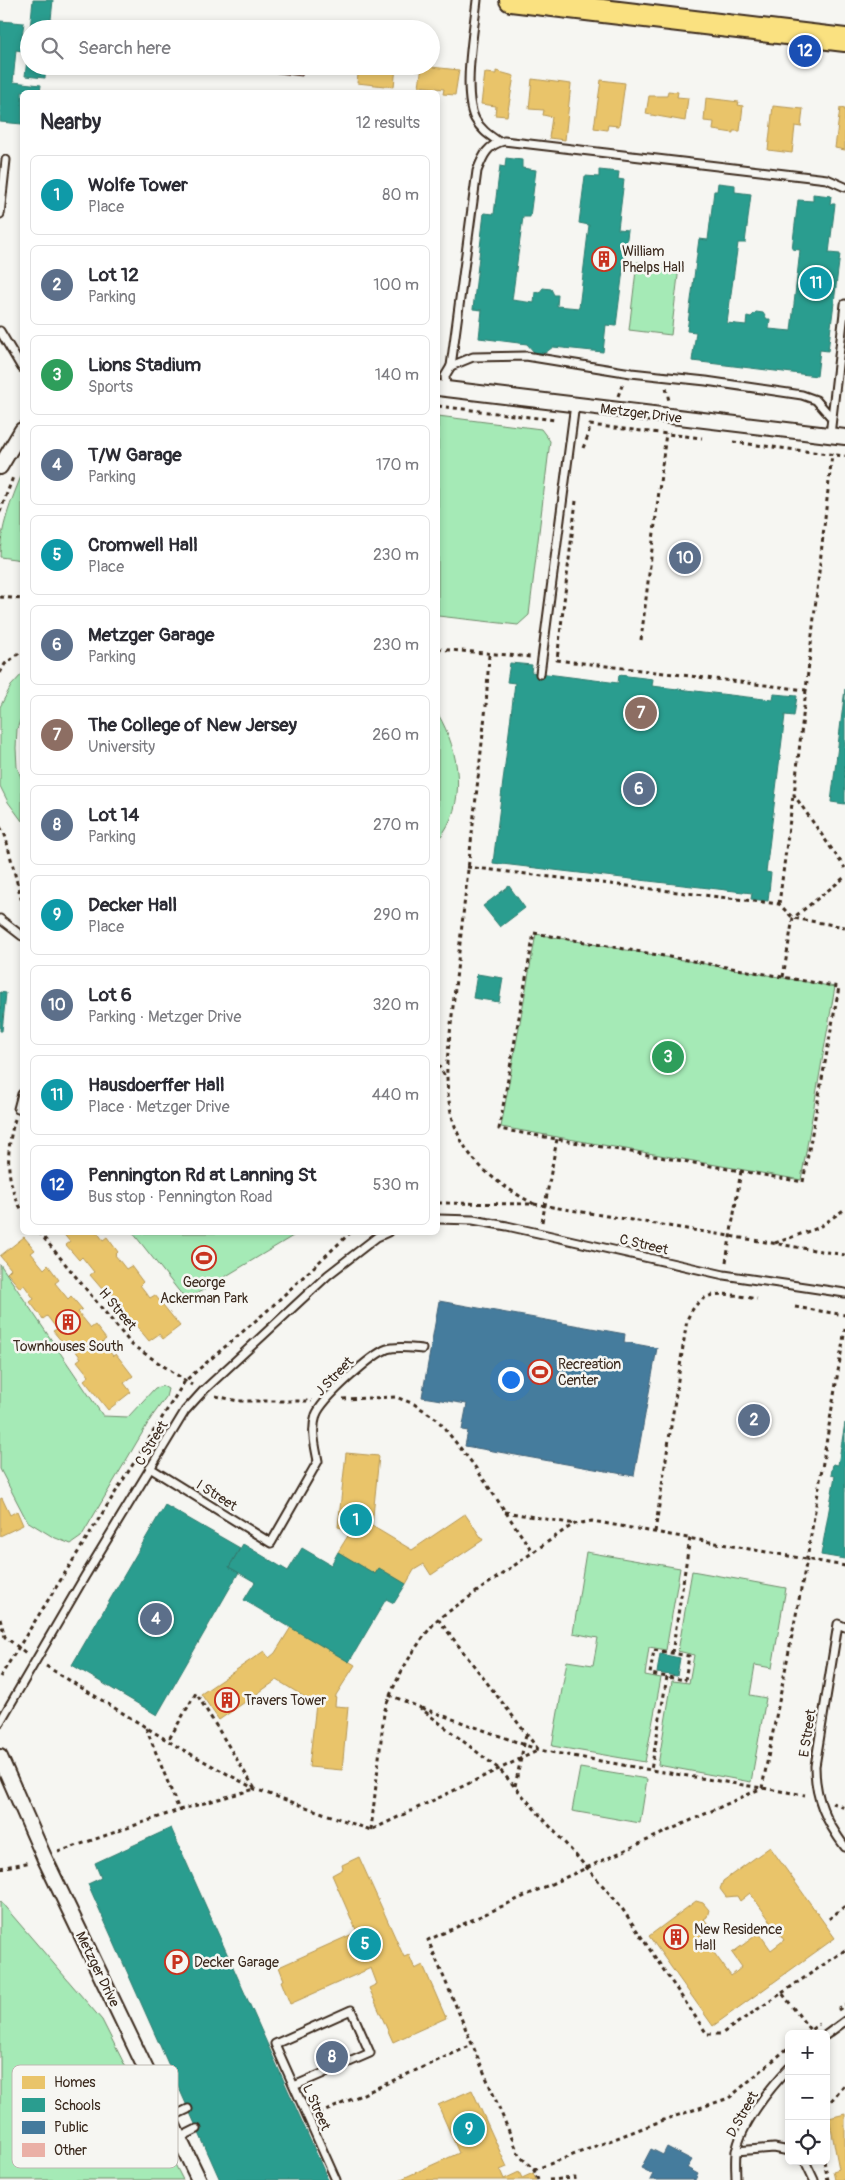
<!DOCTYPE html>
<meta charset="utf-8">
<style>
body{margin:0;font-family:Pangolin,sans-serif;background:#f7f7f7;color:#2b2b33}
.controls{position:absolute;right:15px;bottom:15px;display:grid;overflow:hidden;border-radius:8px;box-shadow:0 2px 8px #0003}
.controls button{width:45px;height:45px;display:grid;place-items:center;padding:0;border:0;border-bottom:1px solid #e1e1e2;background:#fff;color:#2b2b33;font:25px sans-serif}
.you{position:absolute;left:510px;top:1379px;width:18px;height:18px;margin:-12px;border:4px solid #fff;border-radius:50%;background:#1a73e8;box-shadow:0 0 0 8px #1a73e833}
.badge{display:grid;place-items:center;width:32px;height:32px;border-radius:50%;background:#c8321e;color:#fff;font-size:16px;font-weight:700}
.pin{position:absolute;translate:-50% -50%;border:2px solid #fff;box-shadow:0 1px 5px #0006}
.list{margin:0;padding:0;list-style:none}
h2{display:flex;justify-content:space-between;align-items:center;height:65px;margin:0;padding:0 20px;font-size:21px}
h2 small{font-size:16px;font-weight:400;color:#7c7c81}
.list li{display:grid;grid-template-columns:32px 1fr auto;gap:15px;align-items:center;box-sizing:border-box;height:80px;margin:0 10px 10px;padding:0 10px;border:1px solid #e1e1e2;border-radius:8px}
.list b{display:block;font-size:19px;white-space:nowrap}
.list p{margin:0;font-size:16px;white-space:nowrap;color:#7c7c81}
.list em{font-size:16px;font-style:normal;color:#7c7c81}
.icon{flex:none;width:28px;height:28px;fill:none;stroke:currentColor;stroke-width:2;stroke-linecap:round;stroke-linejoin:round}
.map{position:relative;flex:none;width:845px;height:2180px;overflow:hidden}
.search{position:absolute;background:#fff;box-shadow:0 2px 8px #0003;left:20px;top:20px;width:420px;height:55px;display:flex;align-items:center;gap:12px;box-sizing:border-box;padding:0 18px;border-radius:28px;color:#7c7c81;font-size:19px}
.panel{position:absolute;background:#fff;box-shadow:0 2px 8px #0003;left:20px;top:90px;width:420px;height:1145px;border-radius:8px}
.map>svg:first-child{display:block}
.green{fill:#a5eab6;stroke:#708a6a}
.homes{fill:#e9c46a;stroke:#b59653}
.schools{fill:#2a9d8f;stroke:#2f7a6d}
.public{fill:#457b9d;stroke:#426377}
.building{fill:#eab0a6;stroke:#3b2a1e}
.lines{fill:none;stroke-linecap:round;stroke-linejoin:round}
.lane-casing{stroke:#3b2a1e;stroke-width:11}
.street-casing{stroke:#3b2a1e;stroke-width:18}
.primary-casing{stroke:#3b2a1e;stroke-width:26}
.path{stroke:#3b2a1e;stroke-width:3;stroke-dasharray:4 4;stroke-linecap:butt}
.lane{stroke:#f6f6f2;stroke-width:7}
.street{stroke:#f6f6f2;stroke-width:14}
.primary{stroke:#fae180;stroke-width:22}
.labels{text-anchor:middle;stroke-width:5;stroke-linejoin:round;paint-order:stroke}
.poi-label{font-size:14px;fill:#3b2a1e;stroke:#f6f6f2;text-anchor:start}
.street-label{font-size:14px;fill:#3b2a1e;stroke:#f6f6f2}
.key{fill:#f6f6f2;stroke:#beb9b2;stroke-width:1}
.key-label{font-size:14px;fill:#3b2a1e}
</style>
<div class="map">
<svg width="845" height="2180" viewBox="0 0 845 2180">
<rect width="100%" height="100%" fill="#f6f6f2"/>
<filter id="ink" filterUnits="userSpaceOnUse"><feTurbulence type="fractalNoise" baseFrequency=".02" numOctaves="2"/><feDisplacementMap in="SourceGraphic" scale="10" xChannelSelector="R" yChannelSelector="G"/><feConvolveMatrix kernelMatrix="1 2 1 2 8 2 1 2 1" color-interpolation-filters="sRGB"/></filter>
<g filter="url(#ink)">
<g class="green">
<polygon points="637,262 679,267 671,335 629,330"/>
<polygon points="438,416 541,429 550,441 529,615 518,625 438,616"/>
<path d="M22 474V560L0 557C0 528 11 501 22 474Z"/>
<polygon points="22,674 22,715 17,729 16,748 17,767 22,780 22,821 8,802 0,786 0,707 11,686"/>
<path d="M438 714C460 752 468 804 438 840Z"/>
<polygon points="536,934 835,987 801,1180 501,1127"/>
<polygon points="133,1233 298,1233 186,1300"/>
<polygon points="0,1264 103,1416 128,1417 155,1388 163,1386 168,1389 166,1397 151,1418 81,1537 71,1544 53,1537 27,1521 0,1469"/>
<polygon points="586,1552 680,1568 666,1650 649,1647 645,1675 661,1678 645,1762 552,1746 567,1661 593,1665 598,1638 573,1633"/>
<polygon points="692,1571 786,1588 772,1668 755,1665 750,1695 766,1698 751,1782 658,1765 672,1681 689,1683 694,1655 678,1651"/>
<polygon points="580,1768 647,1779 640,1823 572,1811"/>
<polygon points="0,1901 102,2020 183,2180 0,2180"/>
</g>
<g class="homes">
<polygon points="359,66 396,66 394,87 357,83"/>
<polygon points="422,66 459,70 455,95 443,94 444,89 419,86"/>
<polygon points="496,71 514,76 507,116 495,115 496,106 481,104 485,73 496,74"/>
<polygon points="532,79 571,84 565,140 549,138 552,117 543,115 544,110 529,109"/>
<polygon points="601,80 625,83 619,126 608,125 607,130 594,128"/>
<polygon points="668,91 678,92 677,97 688,98 685,121 646,114 649,96 667,96"/>
<polygon points="706,98 739,102 738,105 743,106 740,131 733,131 733,133 713,130 714,122 704,121"/>
<polygon points="773,106 803,109 801,127 795,126 792,153 768,150"/>
<polygon points="840,108 845,109 845,150 835,148"/>
<polygon points="62,1232 97,1232 103,1240 107,1237 118,1252 115,1255 126,1269 131,1266 143,1282 140,1285 150,1298 155,1295 180,1326 163,1339 159,1334 149,1341 129,1317 126,1319 114,1303 117,1301 106,1286 102,1289 90,1275 94,1272 82,1257 79,1260 66,1245 70,1242"/>
<polygon points="24,1237 35,1250 31,1253 44,1269 48,1265 59,1280 55,1283 68,1299 71,1296 82,1309 78,1312 91,1328 95,1325 106,1339 102,1342 113,1356 116,1354 133,1376 124,1383 131,1392 108,1410 84,1380 89,1376 77,1361 81,1358 71,1345 67,1348 53,1331 57,1329 47,1316 43,1319 30,1302 34,1299 24,1285 20,1288 7,1273 11,1269 0,1256"/>
<polygon points="346,1453 379,1456 372,1526 412,1550 465,1514 483,1540 431,1575 424,1564 414,1570 406,1584 379,1568 375,1574 338,1552 351,1531 338,1527"/>
<polygon points="2,1498 10,1515 17,1511 23,1525 0,1536 0,1499"/>
<polygon points="291,1627 355,1665 336,1695 335,1706 348,1707 342,1770 309,1767 316,1704 277,1680 219,1720 201,1694 264,1651 269,1658 275,1653"/>
<polygon points="770,1847 835,1938 713,2026 649,1936 696,1901 703,1903 709,1910 707,1917 704,1919 708,1924 698,1931 731,1976 742,1967 732,1953 759,1933 771,1950 784,1940 750,1893 740,1901 737,1896 726,1897 720,1889 723,1881"/>
<polygon points="359,1857 404,1957 409,1955 415,1969 423,1965 446,2018 393,2042 369,1988 377,1984 371,1968 290,2004 281,1981 284,1980 279,1967 357,1932 332,1875 343,1869 342,1865"/>
<polygon points="472,2090 507,2167 500,2170 504,2179 519,2172 522,2178 533,2173 536,2180 399,2180 459,2153 438,2105"/>
<polygon points="845,2114 845,2180 835,2180 833,2171 839,2169 829,2118"/>
</g>
<g class="schools">
<polygon points="33,0 53,0 50,29 30,29"/>
<polygon points="0,21 24,23 21,42 29,41 29,66 46,66 45,78 25,76 28,52 16,50 13,82 41,85 40,92 22,92 22,124 0,122"/>
<polygon points="506,158 522,160 522,168 536,170 530,217 523,217 512,300 534,303 535,292 539,293 543,288 551,289 554,295 558,295 557,306 579,308 589,225 579,223 585,176 599,177 599,170 619,172 618,179 624,180 618,229 628,230 616,326 606,325 603,352 553,347 545,353 539,353 534,352 527,344 479,338 482,310 473,309 484,213 494,214 500,166 505,167"/>
<polygon points="718,183 735,185 735,192 751,194 745,243 738,243 727,323 746,325 747,316 751,317 756,312 763,313 767,319 770,319 769,329 791,331 800,250 792,249 798,200 813,201 813,194 831,196 830,204 835,204 829,253 840,254 828,351 820,350 817,376 692,361 696,332 687,331 699,239 708,240 714,191 717,191"/>
<polygon points="510,663 532,665 531,672 618,683 619,675 653,679 652,686 773,700 774,694 797,696 794,716 785,715 766,872 771,873 768,901 751,899 752,893 493,863 515,683 507,682"/>
<polygon points="845,689 845,804 831,802"/>
<polygon points="509,886 525,908 500,927 483,906"/>
<polygon points="477,974 503,978 499,1002 473,998"/>
<polygon points="0,992 6,993 2,1031 0,1031"/>
<polygon points="845,1423 845,1559 821,1555 835,1476 831,1475 833,1464 838,1465"/>
<polygon points="165,1505 240,1548 229,1567 239,1572 157,1715 72,1665"/>
<polygon points="243,1544 288,1571 302,1548 331,1565 338,1552 375,1574 379,1568 406,1584 394,1603 386,1599 349,1662 244,1600 255,1582 229,1567"/>
<polygon points="660,1654 680,1658 677,1676 657,1673"/>
<polygon points="171,1828 328,2180 220,2180 88,1884 101,1878 95,1863"/>
</g>
<g class="public">
<polygon points="439,1301 625,1334 624,1342 657,1348 634,1476 465,1446 468,1431 462,1430 467,1404 422,1397"/>
<polygon points="667,2147 692,2160 687,2168 698,2174 695,2180 650,2180 653,2174 641,2168 651,2149 663,2155"/>
</g>
<polygon class="building" points="272,66 303,66 302,76 271,72"/>
<g class="lines">
<defs>
<g id="lane">
<path d="M477 0C474 29 462 94 475 119 481 130 489 135 499 142"/>
<polyline points="0,214 6,160"/>
<polyline points="0,331 22,368"/>
<polyline points="451,366 473,357 526,356 631,373 706,381 802,395 816,400 831,417"/>
<path d="M446 389 445 376 451 366 477 171C483 156 487 145 504 141L827 179 845 187"/>
<polyline points="830,435 845,304"/>
<polyline points="540,674 575,404"/>
<polyline points="0,919 22,936"/>
<polyline points="18,1109 22,1094"/>
<polyline points="438,1219 473,1220 507,1226 724,1275 845,1293"/>
<path d="M150 1468 271 1543 318 1461C315 1445 311 1431 316 1415 322 1399 371 1355 387 1349 397 1346 411 1348 422 1349"/>
<path d="M845 1627 838 1624 815 1766C815 1799 826 1821 845 1847"/>
<polyline points="0,1722 85,1576 185,1411 204,1390 328,1275 377,1237 388,1232"/>
<polyline points="826,2035 845,2021"/>
<polyline points="294,2086 370,2053 351,2010 275,2044 336,2180"/>
<polyline points="169,2118 188,2109"/>
<polyline points="179,2138 197,2129"/>
<polyline points="736,2151 774,2148 789,2151"/>
<polyline points="805,2161 814,2180"/>
<path d="M736 2180C736 2171 735 2162 736 2153 740 2125 770 2088 789 2068"/>
</g>
<g id="street">
<polyline points="438,388 845,437"/>
<polyline points="0,467 22,430"/>
<polyline points="0,1757 44,1857 199,2180"/>
</g>
<polyline id="primary" points="511,0 845,40"/>
</defs>
<use href="#lane" class="lane-casing"/>
<use href="#street" class="street-casing"/>
<use href="#primary" class="primary-casing"/>
<g class="path">
<polyline points="666,388 669,401"/>
<polyline points="618,396 623,383"/>
<polyline points="438,406 555,420"/>
<polyline points="733,442 845,456"/>
<polyline points="583,448 588,436 590,425 702,438"/>
<polyline points="576,501 557,660 806,690 832,454"/>
<polyline points="0,512 13,477"/>
<polyline points="0,597 22,599"/>
<polyline points="641,640 666,433"/>
<polyline points="438,649 531,657"/>
<path d="M489 655 486 706 447 1061C445 1136 469 1169 534 1204"/>
<polyline points="0,673 5,664 22,651"/>
<polyline points="806,690 794,795 845,868"/>
<polyline points="0,827 5,835 22,902"/>
<polyline points="467,867 779,904 793,918 845,927"/>
<polyline points="779,904 793,796"/>
<polygon points="534,933 839,987 803,1182 499,1129"/>
<polyline points="783,977 793,918 845,877"/>
<polyline points="438,1065 446,1078"/>
<path d="M15 1119C6 1149 5 1182 22 1210"/>
<polyline points="438,1203 534,1204 845,1255"/>
<polyline points="542,1222 557,1139"/>
<polyline points="39,1232 132,1345 192,1385"/>
<polyline points="775,1243 818,1228 845,1209"/>
<polyline points="726,1262 741,1171"/>
<polyline points="795,1307 845,1315"/>
<polyline points="216,1396 238,1401 312,1401"/>
<polyline points="343,1399 396,1397 414,1404 437,1419 473,1464 532,1551"/>
<polyline points="505,1512 575,1524"/>
<path d="M655 1532 687 1320C702 1285 726 1294 757 1299"/>
<polyline points="0,1619 5,1637 26,1653"/>
<polyline points="438,1619 538,1749"/>
<polygon points="654,1650 689,1656 685,1680 650,1674"/>
<polyline points="672,1653 690,1538"/>
<polyline points="46,1666 178,1747 255,1789 371,1830 539,1750"/>
<polyline points="0,1677 185,1381 268,1310 351,1232"/>
<polyline points="667,1677 651,1770 805,1795"/>
<polyline points="389,1695 419,1707 499,1769 619,1904 707,2034 721,2034 782,1993 810,2030"/>
<polyline points="422,1708 539,1750 651,1770"/>
<polyline points="146,1728 179,1810"/>
<polyline points="515,1786 526,1735"/>
<polyline points="832,1803 845,1808"/>
<path d="M371 1830 384 1713C392 1683 417 1642 438 1619L566 1529 575 1524 592 1521 845 1566"/>
<polyline points="58,1852 179,1810 255,1789 196,1693 168,1741"/>
<polyline points="0,1868 31,1862"/>
<polyline points="829,1919 845,1906"/>
<polyline points="782,1993 845,1950"/>
<polyline points="838,2010 845,2005"/>
<polyline points="805,2034 819,2024"/>
<polyline points="826,2107 845,2084"/>
<polyline points="319,2114 472,2045"/>
<polyline points="824,2161 828,2180"/>
<polyline points="534,2170 661,2121 729,2098 789,2047"/>
<polyline points="538,2180 534,2170 519,2155 428,1940 762,1788 807,1559 845,1329"/>
<polyline points="549,2180 575,2178 575,2180"/>
</g>
<use href="#lane" class="lane"/>
<use href="#street" class="street"/>
<use href="#primary" class="primary"/>
</g>
</g>
<defs>
<symbol id="building-ring" viewBox="-11 -11 22 22"><circle r="9.5" fill="#f6f6f2" stroke="#c8321e" stroke-width="1.5"/><path d="M-4-6H4V6H1V3H-1V6H-4ZM-2.5-4.3h1.7v1.8h-1.7ZM.8-4.3h1.7v1.8H.8ZM-2.5-1h1.7V.8h-1.7ZM.8-1h1.7V.8H.8Z" fill="#c8321e"/></symbol>
<symbol id="stadium-ring" viewBox="-11 -11 22 22"><circle r="9.5" fill="#f6f6f2" stroke="#c8321e" stroke-width="1.5"/><path d="M0-5a6.5 5 0 1 0 0 10a6.5 5 0 1 0 0-10ZM-3.5-1.8h7v3.6h-7Z" fill="#c8321e"/></symbol>
<symbol id="parking-ring" viewBox="-11 -11 22 22"><circle r="9.5" fill="#f6f6f2" stroke="#c8321e" stroke-width="1.5"/><path d="M-3.5-5.5H1a3.5 3.5 0 0 1 0 7H-1V5.5H-3.5ZM-1-3.4V-.6H.8a1.4 1.4 0 0 0 0-2.8Z" fill="#c8321e"/></symbol>
</defs>
<g fill-rule="evenodd">
<use href="#building-ring" x="590" y="245" width="28" height="28"/>
<use href="#stadium-ring" x="190" y="1244" width="28" height="28"/>
<use href="#building-ring" x="54" y="1308" width="28" height="28"/>
<use href="#stadium-ring" x="526" y="1358" width="28" height="28"/>
<use href="#building-ring" x="213" y="1686" width="28" height="28"/>
<use href="#building-ring" x="662" y="1923" width="28" height="28"/>
<use href="#parking-ring" x="163" y="1948" width="28" height="28"/>
</g>
<g class="labels">
<g class="poi-label">
<text x="622" y="256">William<tspan x="622" dy="16">Phelps Hall</tspan></text>
<text x="204" y="1287" text-anchor="middle">George<tspan x="204" dy="16">Ackerman Park</tspan></text>
<text x="68" y="1351" text-anchor="middle">Townhouses South</text>
<text x="558" y="1369">Recreation<tspan x="558" dy="16">Center</tspan></text>
<text x="244" y="1705">Travers Tower</text>
<text x="694" y="1934">New Residence<tspan x="694" dy="16">Hall</tspan></text>
<text x="194" y="1967">Decker Garage</text>
</g>
<g class="street-label">
<text transform="translate(641 413) rotate(7)" y="5">Metzger Drive</text>
<text transform="translate(644 1244) rotate(13)" y="5">C Street</text>
<text transform="translate(118 1309) rotate(50)" y="5">H Street</text>
<text transform="translate(334 1376) rotate(-46)" y="5">J Street</text>
<text transform="translate(151 1443) rotate(-59)" y="5">C Street</text>
<text transform="translate(217 1495) rotate(32)" y="5">I Street</text>
<text transform="translate(807 1733) rotate(-81)" y="5">E Street</text>
<text transform="translate(98 1969) rotate(64)" y="5">Metzger Drive</text>
<text transform="translate(317 2107) rotate(66)" y="5">L Street</text>
<text transform="translate(742 2114) rotate(-61)" y="5">D Street</text>
</g>
</g>
<rect x="12" y="2065" width="166" height="103" rx="8" class="key"/>
<rect x="22" y="2076" width="23" height="13" fill="#e9c46a"/>
<rect x="22" y="2098" width="23" height="14" fill="#2a9d8f"/>
<rect x="22" y="2121" width="23" height="13" fill="#457b9d"/>
<rect x="22" y="2143" width="23" height="14" fill="#eab0a6"/>
<g class="key-label">
<text x="54" y="2087">Homes</text>
<text x="54" y="2110">Schools</text>
<text x="54" y="2132">Public</text>
<text x="54" y="2155">Other</text>
</g>
</svg>
<div class="controls">
<button>+</button>
<button>−</button>
<button><svg class="icon" aria-label="locate" viewBox="0 0 24 24"><circle cx="12" cy="12" r="6"/><path d="M12 2v4M12 18v4M2 12h4M18 12h4"/></svg></button>
</div>
<div class="you"></div>
<div class="pin badge" style="left:356px;top:1520px;background:#0f9aa8">1</div>
<div class="pin badge" style="left:754px;top:1420px;background:#5c6f8a">2</div>
<div class="pin badge" style="left:668px;top:1057px;background:#2e9e5b">3</div>
<div class="pin badge" style="left:156px;top:1619px;background:#5c6f8a">4</div>
<div class="pin badge" style="left:365px;top:1944px;background:#0f9aa8">5</div>
<div class="pin badge" style="left:639px;top:789px;background:#5c6f8a">6</div>
<div class="pin badge" style="left:641px;top:713px;background:#8d6e63">7</div>
<div class="pin badge" style="left:332px;top:2057px;background:#5c6f8a">8</div>
<div class="pin badge" style="left:469px;top:2129px;background:#0f9aa8">9</div>
<div class="pin badge" style="left:685px;top:558px;background:#5c6f8a">10</div>
<div class="pin badge" style="left:816px;top:283px;background:#0f9aa8">11</div>
<div class="pin badge" style="left:805px;top:51px;background:#1a4fb4">12</div>
<div class="search"><svg class="icon" aria-label="search" viewBox="0 0 24 24"><circle cx="10" cy="10" r="6"/><path d="M15 15l6 6"/></svg>Search here</div>
<section class="panel">
<h2>Nearby<small>12 results</small></h2>
<ul class="list">
<li><span class="badge" style="background:#0f9aa8">1</span><div><b>Wolfe Tower</b><p>Place</p></div><em>80 m</em></li>
<li><span class="badge" style="background:#5c6f8a">2</span><div><b>Lot 12</b><p>Parking</p></div><em>100 m</em></li>
<li><span class="badge" style="background:#2e9e5b">3</span><div><b>Lions Stadium</b><p>Sports</p></div><em>140 m</em></li>
<li><span class="badge" style="background:#5c6f8a">4</span><div><b>T/W Garage</b><p>Parking</p></div><em>170 m</em></li>
<li><span class="badge" style="background:#0f9aa8">5</span><div><b>Cromwell Hall</b><p>Place</p></div><em>230 m</em></li>
<li><span class="badge" style="background:#5c6f8a">6</span><div><b>Metzger Garage</b><p>Parking</p></div><em>230 m</em></li>
<li><span class="badge" style="background:#8d6e63">7</span><div><b>The College of New Jersey</b><p>University</p></div><em>260 m</em></li>
<li><span class="badge" style="background:#5c6f8a">8</span><div><b>Lot 14</b><p>Parking</p></div><em>270 m</em></li>
<li><span class="badge" style="background:#0f9aa8">9</span><div><b>Decker Hall</b><p>Place</p></div><em>290 m</em></li>
<li><span class="badge" style="background:#5c6f8a">10</span><div><b>Lot 6</b><p>Parking · Metzger Drive</p></div><em>320 m</em></li>
<li><span class="badge" style="background:#0f9aa8">11</span><div><b>Hausdoerffer Hall</b><p>Place · Metzger Drive</p></div><em>440 m</em></li>
<li><span class="badge" style="background:#1a4fb4">12</span><div><b>Pennington Rd at Lanning St</b><p>Bus stop · Pennington Road</p></div><em>530 m</em></li>
</ul>
</section>
</div>
